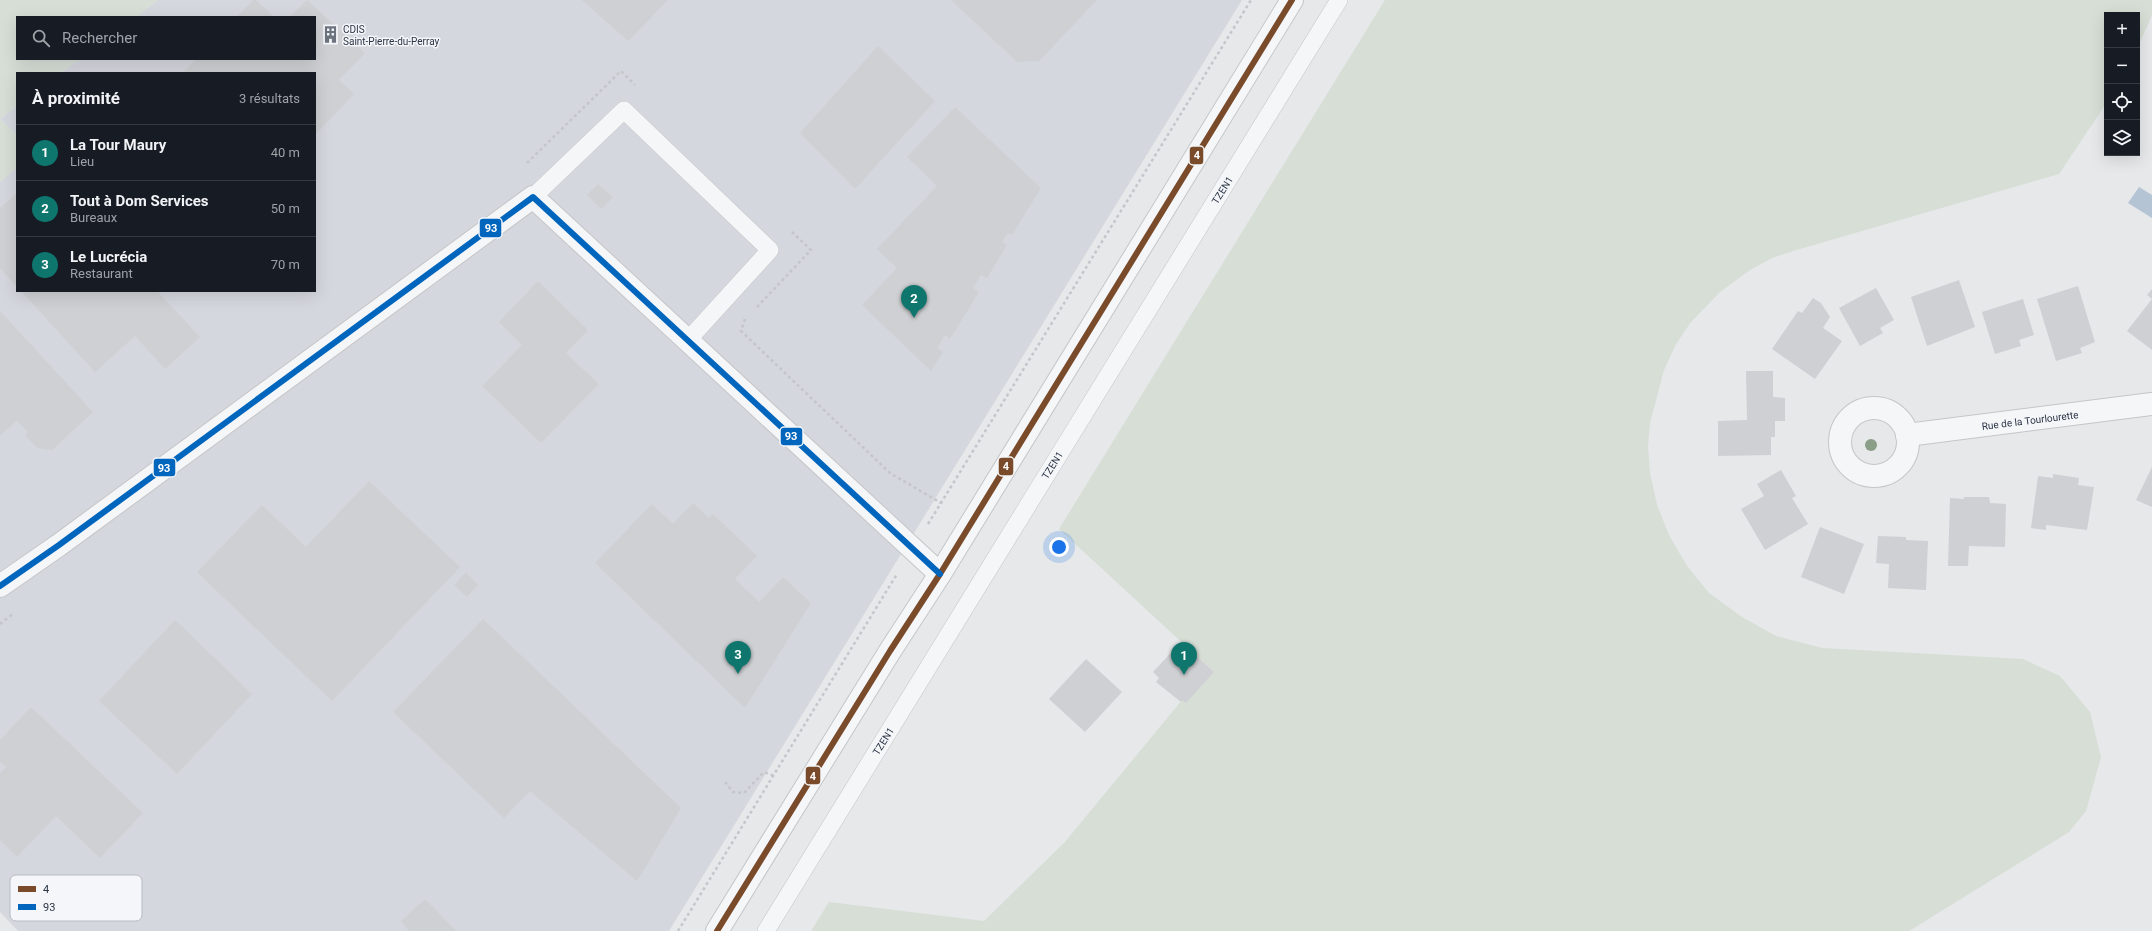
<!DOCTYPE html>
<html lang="fr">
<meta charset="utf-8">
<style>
body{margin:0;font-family:Roboto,sans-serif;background:#20242c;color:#f1f3f6}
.controls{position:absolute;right:12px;top:12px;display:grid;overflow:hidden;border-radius:0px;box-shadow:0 4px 16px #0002}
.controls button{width:36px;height:36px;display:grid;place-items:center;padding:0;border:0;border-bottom:1px solid #363941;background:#171b24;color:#f1f3f6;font:20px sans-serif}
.you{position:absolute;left:1059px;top:547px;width:14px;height:14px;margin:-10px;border:3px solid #fff;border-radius:50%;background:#1a73e8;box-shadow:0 0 0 6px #1a73e833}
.badge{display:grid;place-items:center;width:26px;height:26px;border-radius:50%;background:#0f766e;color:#fff;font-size:13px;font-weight:700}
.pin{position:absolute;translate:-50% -33px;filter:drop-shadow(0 1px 2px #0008)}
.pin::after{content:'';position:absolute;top:21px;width:14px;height:12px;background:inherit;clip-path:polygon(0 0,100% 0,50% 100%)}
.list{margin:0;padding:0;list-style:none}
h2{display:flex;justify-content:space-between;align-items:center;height:52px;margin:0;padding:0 16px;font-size:17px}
h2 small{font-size:13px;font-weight:400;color:#9ea1a6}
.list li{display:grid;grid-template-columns:26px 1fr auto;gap:12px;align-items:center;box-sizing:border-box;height:56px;padding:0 16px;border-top:1px solid #363941}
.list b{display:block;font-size:15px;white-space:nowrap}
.list p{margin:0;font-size:13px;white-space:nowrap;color:#9ea1a6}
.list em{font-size:13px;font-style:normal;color:#9ea1a6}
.icon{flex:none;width:22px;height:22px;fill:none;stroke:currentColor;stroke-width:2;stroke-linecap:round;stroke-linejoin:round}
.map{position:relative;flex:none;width:2152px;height:931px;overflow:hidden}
.search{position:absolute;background:#171b24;box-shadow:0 4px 16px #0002;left:16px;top:16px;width:300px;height:44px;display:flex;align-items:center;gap:10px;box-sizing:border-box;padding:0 14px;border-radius:0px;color:#9ea1a6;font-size:15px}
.panel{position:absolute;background:#171b24;box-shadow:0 4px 16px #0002;left:16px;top:72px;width:300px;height:220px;border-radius:0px}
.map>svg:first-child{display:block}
.built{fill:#d4d7dd}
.green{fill:#d6ded6}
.water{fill:#b4c4d5}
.building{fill:#ced0d3}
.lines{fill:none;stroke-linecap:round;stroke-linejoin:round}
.service-casing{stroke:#c4c6c8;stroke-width:18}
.minor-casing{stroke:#c4c6c8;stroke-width:24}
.tertiary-casing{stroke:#c4c6c8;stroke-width:24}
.path{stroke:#c5c6ca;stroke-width:2.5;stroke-dasharray:3 3;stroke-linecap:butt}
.service{stroke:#f5f6f7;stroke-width:17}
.minor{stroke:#f5f6f7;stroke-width:22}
.tertiary{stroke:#f5f6f7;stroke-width:22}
.bus-1-casing{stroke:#f4f6f9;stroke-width:9}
.bus-2-casing{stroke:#f4f6f9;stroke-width:9}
.bus-1{stroke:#7a4b2a;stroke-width:6}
.bus-2{stroke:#0065bd;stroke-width:6}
.tree{fill:#8a9e88}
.labels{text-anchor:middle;stroke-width:3;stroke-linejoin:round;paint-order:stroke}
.poi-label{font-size:10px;fill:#2b3445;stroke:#f4f6f9;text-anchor:start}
.street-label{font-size:10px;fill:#2b3445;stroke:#f4f6f9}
.key{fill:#f4f6f9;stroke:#b8bcc3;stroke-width:1}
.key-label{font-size:11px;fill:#2b3445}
.line-badge{stroke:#f4f6f9;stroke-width:1.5}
.badge-label{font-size:11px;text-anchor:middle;font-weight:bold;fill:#fff}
</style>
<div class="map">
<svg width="2152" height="931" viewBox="0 0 2152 931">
<rect width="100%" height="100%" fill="#e6e8ea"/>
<g class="built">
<polygon points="158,0 1242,0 669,931 18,931 0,912 0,182 17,167 17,291 315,291 315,73 61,73 80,59 315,59 315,17 136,17"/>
<polygon points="17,106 17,135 0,119"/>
</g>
<g class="green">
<polygon points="0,0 158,0 136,17 17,17 17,59 80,59 61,73 17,73 17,106 0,119 17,135 17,167 0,182"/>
<polygon points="1385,0 2152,0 2152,15 2137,49 2137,15 2107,15 2107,102 2059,174 1793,251 1772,258 1750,270 1720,292 1691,322 1676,344 1664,370 1650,423 1648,446 1650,473 1657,505 1669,535 1687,566 1709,593 1742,617 1776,636 1822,648 2023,659 2060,676 2090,712 2101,757 2086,811 2069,832 1909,931 811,931 829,902 984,921 1065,842 1182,700 1186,703 1214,672 1059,529"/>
</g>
<polygon class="water" points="2139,187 2152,195 2152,218 2128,203"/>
<g class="building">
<polygon points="253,0 256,0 274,17 237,17"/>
<polygon points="307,0 365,53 339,80 354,94 315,135 315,73 183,73 196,59 315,59 315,17 290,17"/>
<polygon points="582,0 668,0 628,41"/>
<polygon points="951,0 1097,0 1039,61 1017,62"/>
<polygon points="878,46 935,101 855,189 800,133"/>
<polygon points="955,107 1041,188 1012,235 1008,233 1002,242 1007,245 987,278 981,275 973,288 979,292 950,339 945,335 937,348 943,352 931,371 862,305 897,268 877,249 937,186 907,157"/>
<polygon points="598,184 613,197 601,209 587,195"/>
<polygon points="17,193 17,287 0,268 0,208"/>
<polygon points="1959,280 1975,327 1927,346 1911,297"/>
<polygon points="538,281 588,330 566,353 599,384 541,443 482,386 522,345 499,322"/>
<polygon points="2078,286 2095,342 2080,348 2082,353 2056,361 2037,299"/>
<polygon points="1876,288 1894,320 1880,328 1883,333 1860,346 1839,308"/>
<polygon points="2152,289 2152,299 2147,295"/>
<polygon points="21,291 157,291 200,337 165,369 135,336 95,372"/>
<polygon points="1813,298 1821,303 1830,317 1823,328 1842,341 1815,379 1772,349 1798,311 1802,313"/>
<polygon points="2023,299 2034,335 2019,340 2021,346 1995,354 1982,312"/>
<polygon points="2152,299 2152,350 2127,331"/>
<polygon points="0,311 93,412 52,450 37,448 25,435 28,432 17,420 0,436"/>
<polygon points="1746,371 1773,371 1773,397 1785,398 1785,421 1775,421 1775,437 1771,437 1771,455 1718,456 1718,421 1747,420"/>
<polygon points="2152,467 2152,507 2136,500"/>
<polygon points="1781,470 1796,496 1792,498 1808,524 1765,550 1741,509 1764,496 1757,484"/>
<polygon points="2053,474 2079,478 2078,485 2094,487 2087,530 2046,525 2046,530 2031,528 2038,476 2053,478"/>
<polygon points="369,481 460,567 332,701 197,572 262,505 306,547"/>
<polygon points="1964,497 1989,497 1990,503 2006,504 2005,547 1969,546 1968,566 1948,566 1950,498 1964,499"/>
<polygon points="693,503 709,518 713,514 757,556 735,579 759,602 783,577 811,603 745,708 595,563 652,504 673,524"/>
<polygon points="1820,527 1864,544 1844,594 1801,577"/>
<polygon points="1878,536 1906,537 1906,540 1928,541 1926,590 1888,588 1889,564 1876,563"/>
<polygon points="466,572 478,585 467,597 454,585"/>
<polygon points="483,619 681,808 637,881 530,791 504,818 393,712"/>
<polygon points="175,620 252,694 177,774 99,701"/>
<polygon points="1181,642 1214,672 1186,703 1182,700 1181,702 1156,682 1159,678 1153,672"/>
<polygon points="1086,659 1122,692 1085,732 1049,699"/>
<polygon points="31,707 143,813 100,858 56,816 17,857 0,840 0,773 6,767 0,762 0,740"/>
<polygon points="425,899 436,910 456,931 409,931 401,921"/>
</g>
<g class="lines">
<defs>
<g id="service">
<polyline points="533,197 624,110 770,250 688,340"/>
<polyline points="766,931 1339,0"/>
</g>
<g id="minor">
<circle cx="1874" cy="442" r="34"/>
<polyline points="1907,435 2152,404"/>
<polyline points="0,586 59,545 533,197 940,574"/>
</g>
<polyline id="tertiary" points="717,931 890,651 940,574 1292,0"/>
</defs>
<use href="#service" class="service-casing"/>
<use href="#minor" class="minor-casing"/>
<use href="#tertiary" class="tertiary-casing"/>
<g class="path">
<polyline points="527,163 621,71 635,85"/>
<polyline points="757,307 811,250 792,232"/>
<polyline points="745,319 741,331 890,473 941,503"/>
<polyline points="928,524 1251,0"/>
<polyline points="0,624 14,613"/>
<polyline points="725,782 733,792 744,793 764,772 774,776"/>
<polyline points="678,931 897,574"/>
</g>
<use href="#service" class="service"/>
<use href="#minor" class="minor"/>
<use href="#tertiary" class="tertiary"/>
<defs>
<polyline id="bus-1" points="717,931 890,651 940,574 1292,0"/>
<polyline id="bus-2" points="0,586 59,545 533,197 940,574"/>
</defs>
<use href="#bus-1" class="bus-1-casing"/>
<use href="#bus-2" class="bus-2-casing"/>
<use href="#bus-1" class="bus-1"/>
<use href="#bus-2" class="bus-2"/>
</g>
<circle class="tree" cx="1871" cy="445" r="6"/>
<defs>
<symbol id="building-bare" viewBox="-9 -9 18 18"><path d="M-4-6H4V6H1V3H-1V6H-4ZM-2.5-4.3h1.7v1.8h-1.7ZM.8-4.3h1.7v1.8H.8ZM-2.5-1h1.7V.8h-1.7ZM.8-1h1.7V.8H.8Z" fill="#6c737f" stroke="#f4f6f9" stroke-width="2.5" paint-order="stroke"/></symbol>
</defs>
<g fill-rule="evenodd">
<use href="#building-bare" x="318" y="22" width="25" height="25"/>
</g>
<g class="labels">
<g class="poi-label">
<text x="343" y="33">CDIS<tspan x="343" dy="12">Saint-Pierre-du-Perray</tspan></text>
</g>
<g class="street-label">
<text transform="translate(1222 190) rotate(-58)" y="4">TZEN1</text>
<text transform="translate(2030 420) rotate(-7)" y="4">Rue de la Tourlourette</text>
<text transform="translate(1052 465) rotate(-58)" y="4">TZEN1</text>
<text transform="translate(883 741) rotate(-58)" y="4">TZEN1</text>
</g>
</g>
<rect x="10" y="875" width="132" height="46" rx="6" class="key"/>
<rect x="18" y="886" width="18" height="6" fill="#7a4b2a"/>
<rect x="18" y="904" width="18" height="6" fill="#0065bd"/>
<g class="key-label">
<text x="43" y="893">4</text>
<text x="43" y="911">93</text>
</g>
<g class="line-badge">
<rect x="1189" y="146" width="15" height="19" rx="4" fill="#7a4b2a"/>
<rect x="479" y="218" width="23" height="20" rx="4" fill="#0065bd"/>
<rect x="780" y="427" width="23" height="19" rx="4" fill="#0065bd"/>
<rect x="998" y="457" width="16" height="19" rx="4" fill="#7a4b2a"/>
<rect x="153" y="458" width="23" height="19" rx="4" fill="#0065bd"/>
<rect x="805" y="766" width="16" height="19" rx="4" fill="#7a4b2a"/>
</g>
<g class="badge-label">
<text x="1197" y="159">4</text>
<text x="491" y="232">93</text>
<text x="791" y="440">93</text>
<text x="1006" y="470">4</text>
<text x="164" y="472">93</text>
<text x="813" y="780">4</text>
</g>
</svg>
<div class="controls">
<button>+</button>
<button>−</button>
<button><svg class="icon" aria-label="locate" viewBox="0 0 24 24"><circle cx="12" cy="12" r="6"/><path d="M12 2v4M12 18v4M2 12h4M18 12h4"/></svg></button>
<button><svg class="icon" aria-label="layers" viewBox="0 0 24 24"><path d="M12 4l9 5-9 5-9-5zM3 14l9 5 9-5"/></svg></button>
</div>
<div class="you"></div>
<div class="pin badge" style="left:1184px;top:675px">1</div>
<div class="pin badge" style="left:914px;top:318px">2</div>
<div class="pin badge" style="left:738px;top:674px">3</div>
<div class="search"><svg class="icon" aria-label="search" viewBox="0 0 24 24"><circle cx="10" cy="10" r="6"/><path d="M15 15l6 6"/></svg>Rechercher</div>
<section class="panel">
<h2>À proximité<small>3 résultats</small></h2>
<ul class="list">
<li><span class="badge">1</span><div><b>La Tour Maury</b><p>Lieu</p></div><em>40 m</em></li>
<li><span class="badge">2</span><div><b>Tout à Dom Services</b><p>Bureaux</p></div><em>50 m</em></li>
<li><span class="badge">3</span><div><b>Le Lucrécia</b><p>Restaurant</p></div><em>70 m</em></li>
</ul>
</section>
</div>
